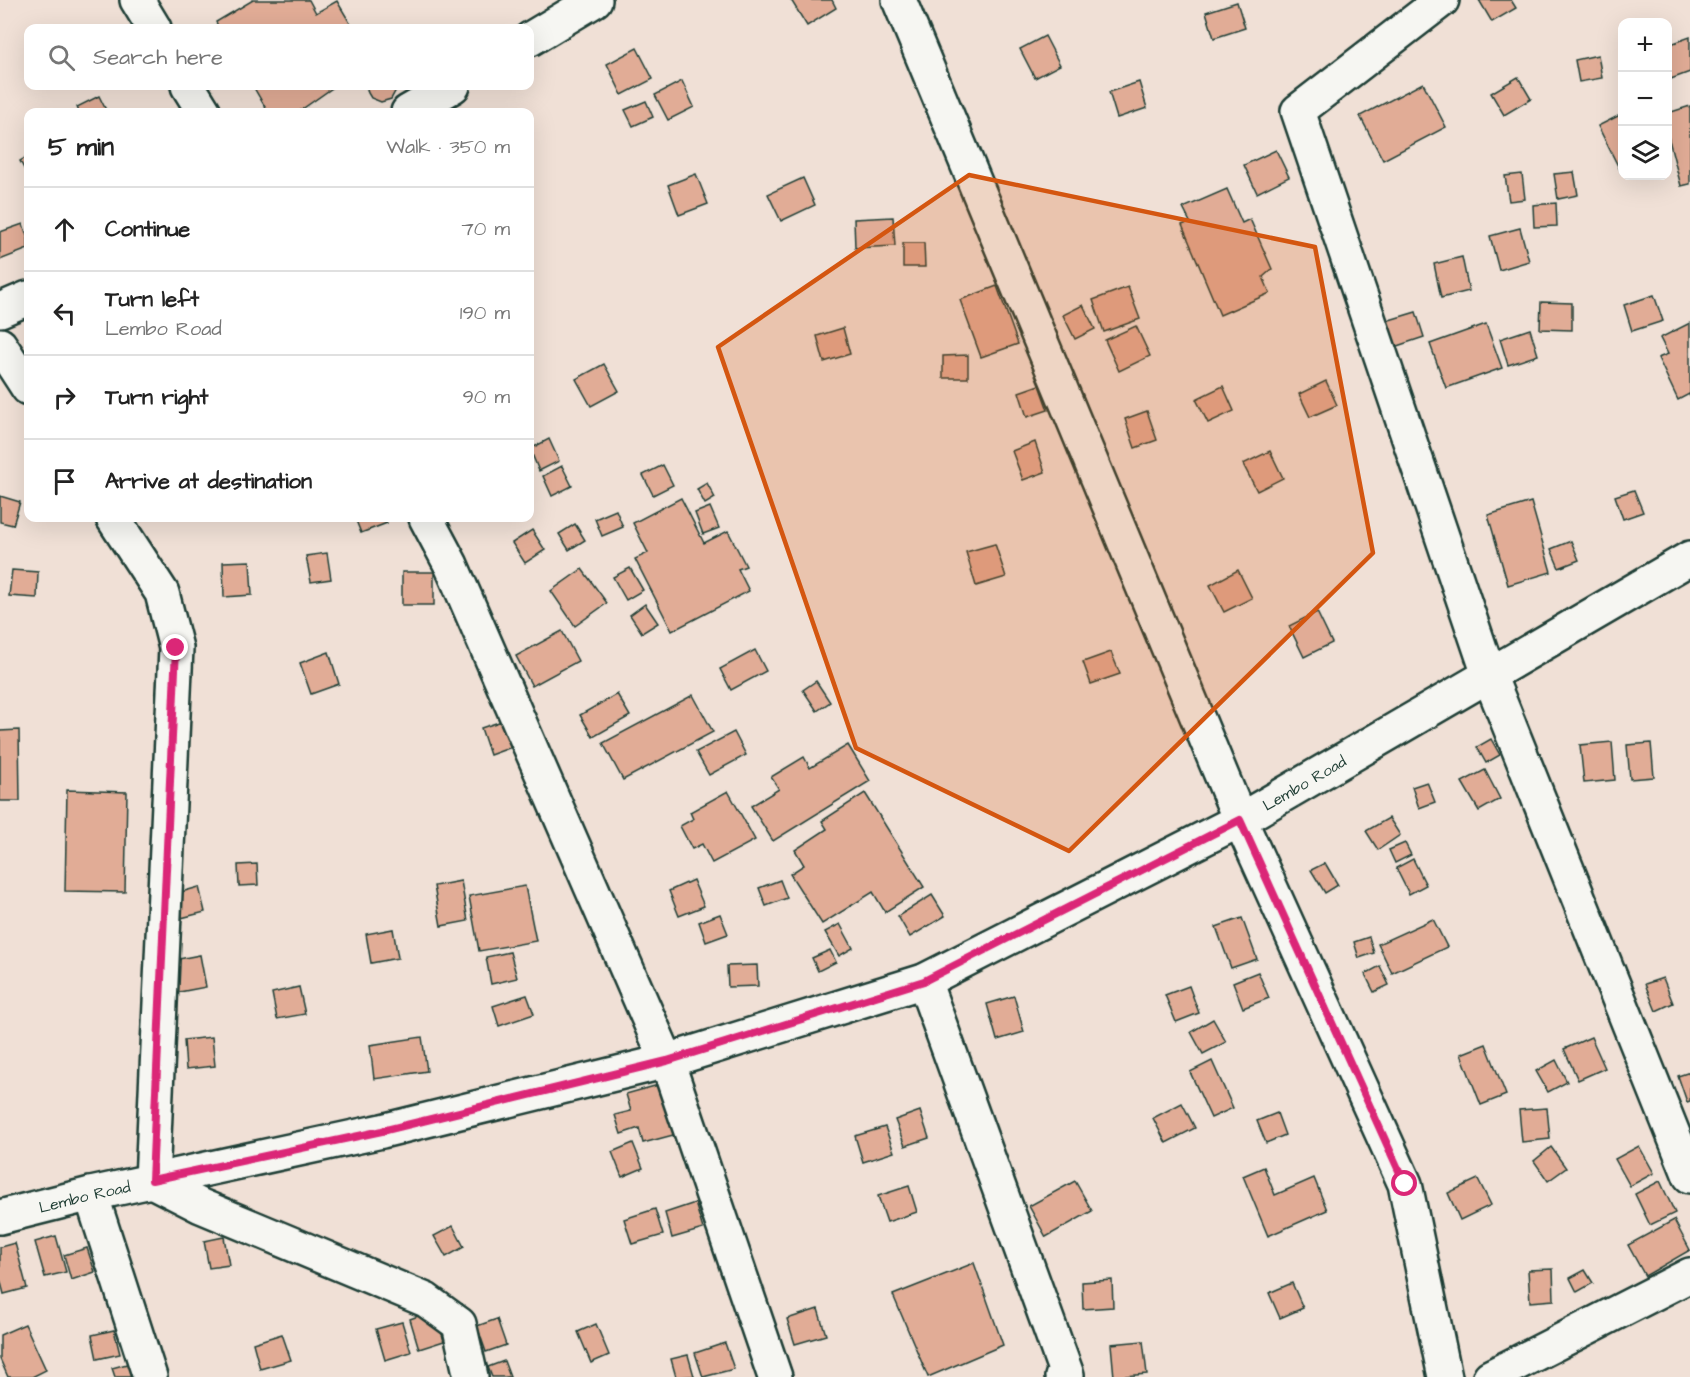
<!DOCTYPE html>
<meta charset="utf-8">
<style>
body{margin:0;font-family:"Architects Daughter",sans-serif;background:#f2f2f2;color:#222}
.controls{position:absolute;right:18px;top:18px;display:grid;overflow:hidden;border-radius:12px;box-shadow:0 6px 24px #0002}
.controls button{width:54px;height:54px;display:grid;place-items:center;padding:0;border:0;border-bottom:2px solid #e0e0e0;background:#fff;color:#222;font:30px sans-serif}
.stop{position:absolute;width:18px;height:18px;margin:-14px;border:4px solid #db2777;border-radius:50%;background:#fff}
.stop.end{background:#db2777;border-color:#fff;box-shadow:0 2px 6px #0008}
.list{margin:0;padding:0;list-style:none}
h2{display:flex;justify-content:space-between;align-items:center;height:78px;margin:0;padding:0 24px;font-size:26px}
h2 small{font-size:20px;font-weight:400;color:#767676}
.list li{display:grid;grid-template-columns:39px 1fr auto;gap:18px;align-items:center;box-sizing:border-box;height:84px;padding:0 24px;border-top:2px solid #e0e0e0}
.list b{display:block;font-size:22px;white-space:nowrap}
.list p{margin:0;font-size:20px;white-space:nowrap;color:#767676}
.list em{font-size:20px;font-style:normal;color:#767676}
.icon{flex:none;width:33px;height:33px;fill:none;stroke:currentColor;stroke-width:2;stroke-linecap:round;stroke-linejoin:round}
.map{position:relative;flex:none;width:1690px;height:1377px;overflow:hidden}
.search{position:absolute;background:#fff;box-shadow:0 6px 24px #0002;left:24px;top:24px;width:510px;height:66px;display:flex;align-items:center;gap:15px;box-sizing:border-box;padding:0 21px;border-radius:12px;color:#767676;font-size:22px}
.panel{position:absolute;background:#fff;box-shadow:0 6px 24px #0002;left:24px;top:108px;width:510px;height:414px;border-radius:12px}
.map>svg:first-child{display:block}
.building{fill:#e1ac96;stroke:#1f3d34;stroke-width:1.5}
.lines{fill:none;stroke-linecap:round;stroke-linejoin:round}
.minor-casing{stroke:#1f3d34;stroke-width:38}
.tertiary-casing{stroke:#1f3d34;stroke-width:38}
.minor{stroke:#f6f6f2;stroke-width:33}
.tertiary{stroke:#f6f6f2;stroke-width:33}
.route{stroke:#db2777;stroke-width:8}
.marked{fill:#d45610;fill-opacity:0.2;stroke:#d45610;stroke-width:4.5;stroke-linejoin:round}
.labels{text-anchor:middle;stroke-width:5;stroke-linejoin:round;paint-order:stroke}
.street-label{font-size:16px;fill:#1f3d34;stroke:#f6f6f2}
</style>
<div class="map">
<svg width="1690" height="1377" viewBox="0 0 1690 1377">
<rect width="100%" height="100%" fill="#f0e0d6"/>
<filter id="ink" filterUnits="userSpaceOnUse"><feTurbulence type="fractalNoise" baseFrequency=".0167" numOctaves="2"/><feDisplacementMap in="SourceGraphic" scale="12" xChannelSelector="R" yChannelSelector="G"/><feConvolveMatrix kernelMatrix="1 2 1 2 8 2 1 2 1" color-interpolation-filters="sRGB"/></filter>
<g filter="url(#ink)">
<g class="building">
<polygon points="253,0 309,0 316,13 337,1 353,28 219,28 216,22"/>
<polygon points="791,0 832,0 836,8 807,26"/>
<polygon points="1479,0 1511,0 1516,8 1492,22"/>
<polygon points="1237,2 1245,28 1214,38 1206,12"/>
<polygon points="1045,36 1060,65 1035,78 1020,49"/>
<polygon points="1690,37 1690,72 1671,79 1668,67 1668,45"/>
<polygon points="637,48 653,79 622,95 607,64"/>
<polygon points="1598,55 1602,78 1579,82 1575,60"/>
<polygon points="1518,77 1531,99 1504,115 1491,93"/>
<polygon points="682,81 694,107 668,120 655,95"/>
<polygon points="1139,82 1147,108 1117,118 1109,92"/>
<polygon points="1423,83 1446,127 1383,160 1360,116"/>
<polygon points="253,86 335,86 298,112 268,112"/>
<polygon points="366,86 398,86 391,99 381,102 371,98 368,93"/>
<polygon points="99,96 107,112 79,112 77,107"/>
<polygon points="646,101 653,117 633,126 625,110"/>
<polygon points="1690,106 1690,184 1681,186 1668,136 1668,113"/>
<polygon points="1622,114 1622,174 1598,126"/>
<polygon points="1276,150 1289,177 1257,193 1244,165"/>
<polygon points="28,156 28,176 20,161"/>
<polygon points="1574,172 1578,195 1558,199 1554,174"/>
<polygon points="696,174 708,204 679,215 668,185"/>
<polygon points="1522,174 1525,199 1509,201 1505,176"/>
<polygon points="803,178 815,205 781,221 768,194"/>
<polygon points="1227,189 1242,223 1250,219 1272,269 1263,277 1270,293 1220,315 1182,225 1190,222 1183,208"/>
<polygon points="1556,203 1557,226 1534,227 1533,205"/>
<polygon points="893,217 895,246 855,248 854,219"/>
<polygon points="23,224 28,239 28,249 0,260 0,232"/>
<polygon points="1520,228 1529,261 1499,270 1490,236"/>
<polygon points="903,243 924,243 925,267 903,267"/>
<polygon points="1462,257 1469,291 1441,298 1434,264"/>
<polygon points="997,286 1018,344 981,357 960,300"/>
<polygon points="1128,287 1140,319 1104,332 1093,300"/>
<polygon points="1654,295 1663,321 1632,331 1624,305"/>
<polygon points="1541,302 1572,303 1572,330 1540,329"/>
<polygon points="1083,305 1095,329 1075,339 1063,315"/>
<polygon points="1416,312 1424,337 1394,347 1386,321"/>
<polygon points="1690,323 1690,397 1689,394 1678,400 1658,358 1668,354 1660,338"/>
<polygon points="1486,324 1502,368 1446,388 1430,344"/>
<polygon points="1136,326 1150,356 1119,371 1105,340"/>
<polygon points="843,328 850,354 824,362 817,336"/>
<polygon points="1530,329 1538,355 1508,365 1500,339"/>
<polygon points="968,355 968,378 943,378 943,356"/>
<polygon points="604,364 619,391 591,406 576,379"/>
<polygon points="1326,381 1337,405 1310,417 1299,394"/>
<polygon points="1039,385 1048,410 1027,417 1019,392"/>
<polygon points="1223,386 1234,411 1208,423 1196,399"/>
<polygon points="1147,411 1157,440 1135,448 1125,419"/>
<polygon points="549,439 559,461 539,471 530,449"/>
<polygon points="1035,442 1045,472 1023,480 1012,451"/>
<polygon points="1270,451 1283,478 1257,491 1243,464"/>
<polygon points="663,465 673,485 653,495 643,475"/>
<polygon points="562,466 572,486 552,496 543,476"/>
<polygon points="707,483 715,498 705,504 697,489"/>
<polygon points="1634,490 1643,512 1623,519 1615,496"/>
<polygon points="0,496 20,502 13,525 0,522"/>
<polygon points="681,498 704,543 728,531 746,566 738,569 749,591 672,631 635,559 648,553 633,523"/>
<polygon points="1531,502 1551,572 1508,585 1488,515"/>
<polygon points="710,507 719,528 703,534 695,513"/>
<polygon points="616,510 623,527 602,536 595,519"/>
<polygon points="355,518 384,518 387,523 361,533"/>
<polygon points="575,524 585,540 569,550 559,534"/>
<polygon points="532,530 545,550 525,563 512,543"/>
<polygon points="1571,541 1579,560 1559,568 1551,549"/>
<polygon points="995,544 1006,577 976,586 966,552"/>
<polygon points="327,553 331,579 311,582 306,556"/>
<polygon points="250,561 252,595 224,597 223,562"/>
<polygon points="630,568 643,590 626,600 613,577"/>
<polygon points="582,569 607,603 575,626 551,591"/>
<polygon points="12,570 38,572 37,598 9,596"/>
<polygon points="1238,570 1252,598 1224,612 1210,585"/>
<rect x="402" y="572" width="32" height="33"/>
<polygon points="645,604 658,623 642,633 630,615"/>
<polygon points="1317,612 1332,643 1304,657 1289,626"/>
<polygon points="562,631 578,661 532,686 516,656"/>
<polygon points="755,650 766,671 731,690 720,669"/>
<polygon points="329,652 339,684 311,694 300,663"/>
<polygon points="1111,652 1120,674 1091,684 1083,662"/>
<polygon points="816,681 830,702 817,711 803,690"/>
<polygon points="617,694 630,716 593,737 580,715"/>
<polygon points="693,695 713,732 623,780 603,743"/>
<polygon points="502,721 512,747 490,755 481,728"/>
<polygon points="19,730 20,801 0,801 0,731"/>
<polygon points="734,732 746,755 709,775 696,752"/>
<polygon points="1491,739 1500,755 1486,763 1477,747"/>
<polygon points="1612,742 1615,780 1584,783 1580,745"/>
<polygon points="1651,743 1654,777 1630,779 1627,745"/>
<polygon points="848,745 870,781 773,841 751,806 779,789 771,777 804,757 810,768"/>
<polygon points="1485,770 1500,799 1479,811 1462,782"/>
<polygon points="1427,782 1435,802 1419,808 1412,787"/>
<polygon points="67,790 127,792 125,892 65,891"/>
<polygon points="728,791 755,840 712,863 702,844 692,849 680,826 693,819 690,812"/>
<polygon points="865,793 924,887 885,912 873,892 822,924 790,874 804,865 795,850 827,829 822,821"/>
<polygon points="1389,818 1400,835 1378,850 1366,831"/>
<polygon points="1405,843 1411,855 1395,863 1389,850"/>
<polygon points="1413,859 1426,885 1409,894 1396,868"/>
<polygon points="1325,863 1338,885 1325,893 1311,870"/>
<polygon points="257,864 258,885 239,886 238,865"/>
<polygon points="693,880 704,906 679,916 669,891"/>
<polygon points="780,880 787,898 766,906 759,888"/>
<polygon points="461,881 468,921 441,926 434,886"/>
<polygon points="525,886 536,941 479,951 469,896"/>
<polygon points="199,887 205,912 181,918 174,894"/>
<polygon points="932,895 945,916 910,937 898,916"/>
<polygon points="720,914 728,934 706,942 699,922"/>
<polygon points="1242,918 1257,959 1231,968 1216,927"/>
<polygon points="1433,919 1447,947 1392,973 1378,944"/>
<polygon points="840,924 853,948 839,956 825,932"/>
<polygon points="393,929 398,958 371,963 366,934"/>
<polygon points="1369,937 1374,953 1359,958 1354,942"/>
<polygon points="830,950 836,962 818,971 812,958"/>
<polygon points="510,952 517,978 491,984 486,957"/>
<polygon points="200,955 206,987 174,993 168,961"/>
<polygon points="757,965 758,986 728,987 727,966"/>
<polygon points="1380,966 1389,985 1374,992 1365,974"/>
<polygon points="1258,972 1269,998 1243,1008 1233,982"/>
<polygon points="1663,978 1673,1003 1656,1011 1645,984"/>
<polygon points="1189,986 1199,1013 1176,1022 1165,995"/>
<polygon points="299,987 305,1014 277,1019 272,993"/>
<polygon points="527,995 534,1014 499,1026 493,1006"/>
<polygon points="1014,996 1024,1032 997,1040 987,1004"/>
<polygon points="1213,1019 1226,1042 1203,1054 1191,1032"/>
<polygon points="212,1037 215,1066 186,1069 184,1040"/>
<polygon points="422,1037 427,1071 374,1079 370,1045"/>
<polygon points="1591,1037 1605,1068 1578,1080 1564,1049"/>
<polygon points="1486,1044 1506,1095 1481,1105 1461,1054"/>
<polygon points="1556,1060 1567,1082 1548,1092 1536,1071"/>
<polygon points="1212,1061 1233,1108 1211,1118 1190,1072"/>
<polygon points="1690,1072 1690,1101 1687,1102 1678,1076"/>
<polygon points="662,1084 677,1134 643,1143 639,1128 621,1134 615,1115 631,1111 626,1094"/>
<polygon points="1182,1103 1195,1128 1166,1143 1153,1118"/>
<polygon points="1547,1108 1550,1139 1522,1142 1519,1110"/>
<polygon points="920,1111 929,1138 905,1146 895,1120"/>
<polygon points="1277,1113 1285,1135 1266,1143 1257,1121"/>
<polygon points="885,1127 894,1152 863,1162 855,1136"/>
<polygon points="633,1143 643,1168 622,1177 612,1152"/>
<polygon points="1639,1146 1654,1173 1630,1186 1615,1159"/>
<polygon points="1551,1147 1566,1168 1548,1181 1534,1161"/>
<polygon points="1264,1167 1275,1195 1314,1178 1327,1210 1268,1236 1243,1176"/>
<polygon points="1478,1179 1491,1205 1460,1220 1448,1193"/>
<polygon points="1075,1181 1092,1211 1046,1237 1029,1206"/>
<polygon points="1660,1181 1675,1213 1650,1225 1635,1194"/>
<polygon points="909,1186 917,1212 887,1222 878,1196"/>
<polygon points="695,1203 703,1229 672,1238 665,1213"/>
<polygon points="655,1209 663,1235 632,1244 624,1219"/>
<polygon points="1674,1220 1690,1250 1645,1276 1628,1245"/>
<polygon points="453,1226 464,1247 446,1257 434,1236"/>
<polygon points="56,1236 66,1272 45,1277 35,1242"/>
<polygon points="224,1237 229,1265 209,1268 204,1241"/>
<polygon points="15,1243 27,1288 4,1294 0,1279 0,1247"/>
<polygon points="87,1248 95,1272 71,1280 64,1255"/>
<polygon points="974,1263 1003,1345 928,1377 893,1295"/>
<polygon points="1553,1269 1554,1300 1530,1302 1528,1270"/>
<polygon points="1585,1270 1593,1283 1577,1292 1570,1278"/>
<polygon points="1112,1280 1113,1307 1083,1309 1082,1282"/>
<polygon points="1292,1283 1303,1308 1280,1318 1269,1293"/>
<polygon points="818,1309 826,1335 795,1344 787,1319"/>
<polygon points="435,1310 444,1341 419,1349 410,1319"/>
<polygon points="497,1319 506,1345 486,1352 477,1326"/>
<polygon points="402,1322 411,1352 385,1360 376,1329"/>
<polygon points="25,1324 46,1370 32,1377 8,1377 0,1359 0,1335"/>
<polygon points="596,1324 609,1355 591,1363 578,1332"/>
<polygon points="114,1330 120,1354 97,1359 92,1335"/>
<polygon points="282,1334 291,1360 260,1369 253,1343"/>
<polygon points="1143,1341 1147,1374 1114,1377 1111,1344"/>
<polygon points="725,1343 734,1369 703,1377 695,1353"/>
<polygon points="688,1355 694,1376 676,1377 671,1359"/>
<polygon points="138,1361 143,1377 115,1377 112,1368"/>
<polygon points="504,1361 510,1377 492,1377 488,1367"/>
</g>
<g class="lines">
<defs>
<g id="minor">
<polyline points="137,0 154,28"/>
<polyline points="899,0 1240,820 1405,1184 1445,1377"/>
<polyline points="1442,0 1298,111 1489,675 1690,1176"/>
<polyline points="530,39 595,0"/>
<polyline points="188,86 204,112"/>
<polyline points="408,112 453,86"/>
<polyline points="0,310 28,298"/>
<polyline points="0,345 28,388"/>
<polyline points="113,518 162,593 176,648 152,1181 201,1206 426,1300 459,1324 471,1377"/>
<polyline points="426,518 451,565 667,1061 775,1377"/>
<polyline points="924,981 1067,1375 1062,1377"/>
<polyline points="91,1194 150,1377"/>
<polyline points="1490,1377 1690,1275"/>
</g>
<g id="tertiary">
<path id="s1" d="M0 1217 91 1194 382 1131 667 1061 924 981 1240 820 1690 558"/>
</g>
</defs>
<use href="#minor" class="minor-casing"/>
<use href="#tertiary" class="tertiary-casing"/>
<use href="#minor" class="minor"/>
<use href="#tertiary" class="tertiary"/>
</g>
</g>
<g class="lines" filter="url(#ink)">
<polyline class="route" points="176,648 152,1180 382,1131 667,1061 924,981 1240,820 1405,1184"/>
</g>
<path class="marked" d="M969 175 1315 247 1373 553 1069 851 856 748 718 347Z"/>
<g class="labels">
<g class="street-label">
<text dy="6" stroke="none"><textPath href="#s1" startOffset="1383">Lembo Road</textPath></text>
<text dy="6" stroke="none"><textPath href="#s1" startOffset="87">Lembo Road</textPath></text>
</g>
</g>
</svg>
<div class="controls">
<button>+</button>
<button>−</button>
<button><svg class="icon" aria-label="layers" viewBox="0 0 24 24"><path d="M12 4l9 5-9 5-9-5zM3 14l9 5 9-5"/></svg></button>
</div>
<div class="stop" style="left:1405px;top:1184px"></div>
<div class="stop end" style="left:176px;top:648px"></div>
<div class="search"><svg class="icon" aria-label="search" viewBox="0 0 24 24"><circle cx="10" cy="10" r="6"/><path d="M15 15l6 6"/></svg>Search here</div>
<section class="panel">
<h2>5 min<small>Walk · 350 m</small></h2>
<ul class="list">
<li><svg class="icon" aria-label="ahead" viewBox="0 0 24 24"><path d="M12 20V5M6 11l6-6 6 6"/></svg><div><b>Continue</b></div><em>70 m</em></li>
<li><svg class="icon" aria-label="left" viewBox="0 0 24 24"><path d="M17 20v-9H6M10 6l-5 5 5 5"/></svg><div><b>Turn left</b><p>Lembo Road</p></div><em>190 m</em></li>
<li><svg class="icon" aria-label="right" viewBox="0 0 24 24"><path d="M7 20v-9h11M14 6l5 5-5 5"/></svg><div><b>Turn right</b></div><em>90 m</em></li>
<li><svg class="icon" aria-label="arrive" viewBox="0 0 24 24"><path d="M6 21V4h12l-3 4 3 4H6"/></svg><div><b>Arrive at destination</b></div></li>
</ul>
</section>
</div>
